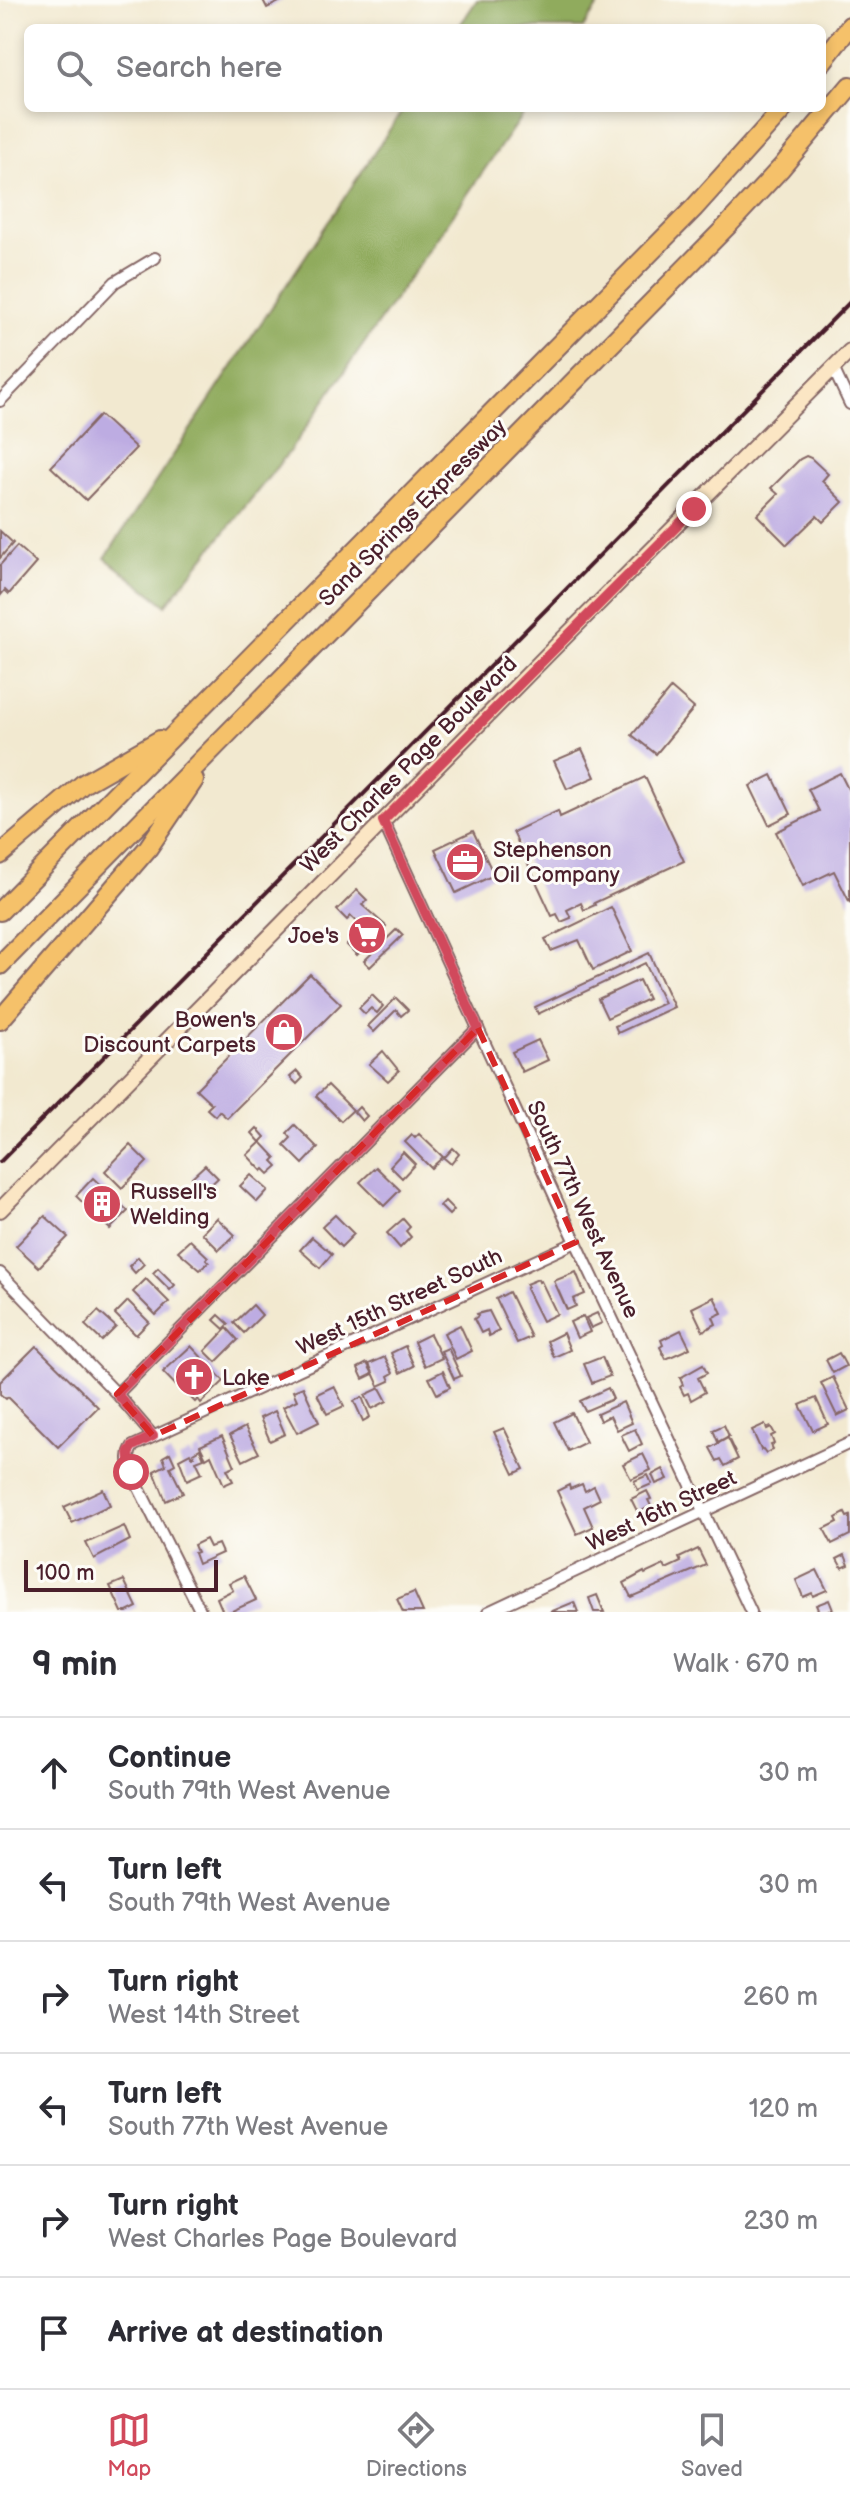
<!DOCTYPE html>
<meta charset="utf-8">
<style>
body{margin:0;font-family:"Balsamiq Sans",sans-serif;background:#f7f7f7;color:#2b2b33}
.scale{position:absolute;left:24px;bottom:20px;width:194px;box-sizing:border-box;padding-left:8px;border:4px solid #4a1f2b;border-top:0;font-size:22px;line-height:28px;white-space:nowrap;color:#4a1f2b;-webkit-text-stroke:6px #fdfcf7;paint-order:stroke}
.stop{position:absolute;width:24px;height:24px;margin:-18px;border:6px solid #d1495b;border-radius:50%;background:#fff}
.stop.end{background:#d1495b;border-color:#fff;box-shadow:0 2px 8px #0008}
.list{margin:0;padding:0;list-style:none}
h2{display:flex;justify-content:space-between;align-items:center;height:104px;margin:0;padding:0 32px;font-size:34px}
h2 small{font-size:26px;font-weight:400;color:#7c7c81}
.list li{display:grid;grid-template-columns:52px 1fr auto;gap:24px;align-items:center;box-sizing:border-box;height:112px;padding:0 32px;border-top:2px solid #e1e1e2}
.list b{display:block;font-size:30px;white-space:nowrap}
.list p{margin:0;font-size:26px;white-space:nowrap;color:#7c7c81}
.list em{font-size:26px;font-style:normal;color:#7c7c81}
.icon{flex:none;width:44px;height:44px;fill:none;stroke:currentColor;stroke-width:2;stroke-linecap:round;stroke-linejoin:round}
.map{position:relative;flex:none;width:850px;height:1612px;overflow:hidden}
.search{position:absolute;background:#fff;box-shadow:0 4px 12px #0003;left:24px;right:24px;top:24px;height:88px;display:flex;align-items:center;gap:20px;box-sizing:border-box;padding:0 28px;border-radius:12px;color:#7c7c81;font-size:30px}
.sheet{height:776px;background:#fff}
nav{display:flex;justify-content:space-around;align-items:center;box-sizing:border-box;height:112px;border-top:2px solid #e1e1e2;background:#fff;font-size:22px;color:#7c7c81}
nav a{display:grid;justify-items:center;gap:4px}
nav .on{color:#d1495b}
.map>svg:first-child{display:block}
.forest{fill:#90ab5d;stroke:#6d6544;stroke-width:2}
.building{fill:#bdace2}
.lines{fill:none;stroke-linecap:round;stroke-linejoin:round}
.minor-casing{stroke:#856665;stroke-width:14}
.secondary-casing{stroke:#856665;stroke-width:18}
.motorway-casing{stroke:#856665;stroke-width:22}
.minor{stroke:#fff;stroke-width:10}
.secondary{stroke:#fbe6c4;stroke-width:14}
.motorway{stroke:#f5c16b;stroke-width:18}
.rail{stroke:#4a1f2b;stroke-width:4}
.route{stroke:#d1495b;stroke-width:10}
.marked{fill:none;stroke:#d62828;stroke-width:6;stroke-dasharray:16 10;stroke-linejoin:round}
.labels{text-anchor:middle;stroke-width:6;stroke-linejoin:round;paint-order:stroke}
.street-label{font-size:22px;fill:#4a1f2b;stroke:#fdfcf7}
.poi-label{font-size:22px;fill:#4a1f2b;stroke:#fdfcf7;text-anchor:start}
</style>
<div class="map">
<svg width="850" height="1612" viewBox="0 0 850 1612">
<rect width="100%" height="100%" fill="#fdfcf7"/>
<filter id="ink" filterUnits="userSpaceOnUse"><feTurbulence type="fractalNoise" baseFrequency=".0125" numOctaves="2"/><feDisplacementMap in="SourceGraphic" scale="16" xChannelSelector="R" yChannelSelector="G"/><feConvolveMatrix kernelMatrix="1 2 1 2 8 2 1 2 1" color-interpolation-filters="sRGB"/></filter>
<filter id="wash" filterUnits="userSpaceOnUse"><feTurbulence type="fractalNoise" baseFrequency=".006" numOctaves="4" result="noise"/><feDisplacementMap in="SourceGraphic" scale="32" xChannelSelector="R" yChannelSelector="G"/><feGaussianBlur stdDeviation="1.8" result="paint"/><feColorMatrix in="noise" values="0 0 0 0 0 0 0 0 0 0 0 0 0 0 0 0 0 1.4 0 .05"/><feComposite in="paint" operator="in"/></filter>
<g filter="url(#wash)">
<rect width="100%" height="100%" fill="#f2e9d0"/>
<g class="forest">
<polygon points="477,0 602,0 583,28 458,28"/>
<polygon points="404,108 527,108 289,452 166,605 105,558"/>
</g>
<g id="blocks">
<g class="building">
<polygon points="263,0 283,0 267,8"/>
<polygon points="100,415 136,448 86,500 51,467"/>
<polygon points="806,456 811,458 828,474 822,481 843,502 823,522 817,516 787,545 757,515 778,494 771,488 800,459"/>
<polygon points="0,531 13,543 0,558"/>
<polygon points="17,546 36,563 9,594 5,590 0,596 0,565"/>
<polygon points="671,688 694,708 656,754 632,735"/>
<polygon points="582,749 595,777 567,789 554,761"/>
<polygon points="840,773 850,793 850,903 834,871 803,886 776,832 819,811 808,789"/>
<polygon points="772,775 791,814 769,825 750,786"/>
<polygon points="645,777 684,861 594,903 595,905 584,910 581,903 567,910 571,918 561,922 557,914 552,916 513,832 558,811 560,817"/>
<polygon points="473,831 494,875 456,893 435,849"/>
<polygon points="357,890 367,900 362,905 386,926 357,955 347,945 364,928 351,916 347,920 337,910"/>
<polygon points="611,907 632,951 593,970 579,940 551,951 545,939"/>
<polygon points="397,929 403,935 370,967 364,961"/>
<polygon points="649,953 674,1007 618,1033 615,1026 664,1003 645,963 538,1014 535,1007"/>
<polygon points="310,974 341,1004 227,1118 219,1111 215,1116 207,1109 212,1104 196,1089"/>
<polygon points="639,980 648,999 607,1018 598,999"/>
<polygon points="372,995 383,1006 377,1013 371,1008 365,1014 359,1008"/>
<polygon points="396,998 408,1010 401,1016 396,1010 374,1032 368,1026"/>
<polygon points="538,1040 548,1060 522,1072 512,1052"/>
<polygon points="383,1051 399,1071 388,1081 369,1064"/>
<polygon points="297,1071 303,1078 297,1084 290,1077"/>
<polygon points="328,1085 353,1110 341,1121 316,1096"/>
<polygon points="359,1107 367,1116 362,1121 354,1112"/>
<polygon points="295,1125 318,1148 303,1164 284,1145 291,1138 287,1133"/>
<polygon points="257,1128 265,1137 260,1142 252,1133"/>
<polygon points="419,1134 443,1157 431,1168 405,1142 412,1135 415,1138"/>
<polygon points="261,1142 276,1158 273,1161 278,1166 269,1174 264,1169 262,1171 247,1155"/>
<polygon points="130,1145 147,1162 122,1188 105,1171"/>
<polygon points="453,1148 459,1154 451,1164 444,1158"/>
<polygon points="403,1152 415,1164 402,1178 390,1166"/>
<polygon points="205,1165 218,1178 205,1190 192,1177"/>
<polygon points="376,1167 400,1190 384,1206 360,1182"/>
<polygon points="251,1175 268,1190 257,1202 240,1186"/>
<polygon points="93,1178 128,1211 110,1229 76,1196"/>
<polygon points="445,1201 454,1210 449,1215 440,1206"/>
<polygon points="335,1215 354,1234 341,1247 322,1227"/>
<polygon points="45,1216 68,1237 39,1267 16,1246"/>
<polygon points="217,1218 235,1235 219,1250 202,1233"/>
<polygon points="403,1219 410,1227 406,1231 411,1237 400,1248 387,1233"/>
<polygon points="312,1237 332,1254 320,1268 300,1250"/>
<polygon points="190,1240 208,1257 206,1259 209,1262 200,1270 178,1251"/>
<polygon points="138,1257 144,1264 135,1273 129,1266"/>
<polygon points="158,1268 175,1285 170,1290 153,1273"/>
<polygon points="576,1272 585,1294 573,1299 576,1306 567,1310 554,1281"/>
<polygon points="146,1279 169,1302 156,1315 133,1292"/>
<polygon points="538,1279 539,1282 541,1281 557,1314 542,1321 526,1289 528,1287 526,1284"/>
<polygon points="509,1292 531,1337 517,1343 496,1299"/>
<polygon points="714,1297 722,1313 713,1317 716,1324 703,1331 692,1308"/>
<polygon points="128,1301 149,1322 136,1335 115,1314"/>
<polygon points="253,1305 262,1315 244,1333 234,1323"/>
<polygon points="98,1311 116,1327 102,1341 85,1325"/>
<polygon points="489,1311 499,1331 489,1336 487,1330 481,1333 474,1319 478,1316 477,1314"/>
<polygon points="597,1313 602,1323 591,1328 586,1318"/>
<polygon points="219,1315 229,1324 224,1329 214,1320"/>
<polygon points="583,1316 590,1332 577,1338 570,1322"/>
<polygon points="460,1325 472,1351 456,1359 444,1333"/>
<polygon points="227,1328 238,1340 216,1362 205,1351"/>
<polygon points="681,1330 690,1348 666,1359 660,1347 663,1345 661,1340"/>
<polygon points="563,1333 570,1350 554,1357 547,1341"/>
<polygon points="430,1334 442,1358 425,1366 414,1342"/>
<polygon points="36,1346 98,1407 58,1447 8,1397 6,1399 0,1394 0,1382"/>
<polygon points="191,1346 224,1381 201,1403 198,1399 195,1402 188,1395 186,1396 163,1372"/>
<polygon points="405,1346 414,1366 400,1373 391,1353"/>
<polygon points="448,1348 461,1376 454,1379 441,1351"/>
<polygon points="839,1353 846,1366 833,1373 826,1360"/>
<polygon points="385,1357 393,1373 388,1376 390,1381 379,1386 369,1364"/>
<polygon points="602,1357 610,1376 592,1383 584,1364"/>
<polygon points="367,1363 373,1374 363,1379 358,1368"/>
<polygon points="703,1365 707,1373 698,1378 705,1392 691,1400 688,1393 684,1395 680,1387 683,1385 680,1378"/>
<polygon points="443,1371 450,1387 437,1394 429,1378"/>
<polygon points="833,1377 849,1410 837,1416 821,1383"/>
<polygon points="334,1386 344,1406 327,1414 317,1394"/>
<polygon points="303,1387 319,1422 297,1433 283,1407 297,1400 293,1391"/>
<polygon points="380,1388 387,1401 372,1409 365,1395"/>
<polygon points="608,1388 613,1399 585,1411 580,1401"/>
<polygon points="362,1397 370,1417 363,1421 354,1401"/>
<polygon points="816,1398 828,1424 813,1431 800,1405"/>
<polygon points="623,1402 632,1423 617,1430 610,1416 600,1421 597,1414"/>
<polygon points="275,1411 285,1434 270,1441 260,1418"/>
<polygon points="572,1413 586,1442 568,1451 554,1422"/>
<polygon points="765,1424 767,1429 771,1427 775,1434 771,1436 774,1444 771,1445 773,1449 766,1453 763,1449 761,1450 752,1430"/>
<polygon points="724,1425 729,1436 718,1442 713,1430"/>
<polygon points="245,1427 259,1453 243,1461 230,1435"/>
<polygon points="504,1428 524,1469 514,1474 494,1432"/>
<polygon points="635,1429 642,1444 629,1451 621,1435"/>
<polygon points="222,1436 235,1466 227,1469 233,1481 224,1485 211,1455 206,1458 200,1446"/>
<polygon points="728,1438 738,1459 725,1466 721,1459 717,1461 710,1448"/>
<polygon points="200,1449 204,1458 196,1461 202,1473 187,1480 179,1459 190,1453 192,1457 194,1456 193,1453"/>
<polygon points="170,1453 175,1464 170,1467 183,1493 166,1501 154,1471 166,1465 163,1457"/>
<polygon points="643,1454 651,1470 631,1479 623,1464"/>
<polygon points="663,1469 668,1479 656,1484 652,1475"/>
<polygon points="648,1475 652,1484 638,1490 634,1481"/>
<polygon points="582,1484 585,1491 594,1486 600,1499 584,1507 593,1527 577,1534 557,1491 569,1485 570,1489"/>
<polygon points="103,1489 110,1505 72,1523 64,1507"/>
<polygon points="647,1491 651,1499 648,1500 651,1506 638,1513 631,1499"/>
<polygon points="845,1513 847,1517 850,1516 850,1535 832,1544 824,1529 838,1522 836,1518"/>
<polygon points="124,1526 130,1540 94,1559 86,1543"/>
<polygon points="206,1539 210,1547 218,1544 222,1553 198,1564 194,1553 197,1552 194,1545"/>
<polygon points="698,1549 706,1565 631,1597 624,1583 644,1572 645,1574 664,1565 666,1569 681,1562 679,1558"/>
<polygon points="845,1555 849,1565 842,1568 837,1559"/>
<polygon points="817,1570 827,1590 813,1596 812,1593 803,1597 796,1580"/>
<polygon points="244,1576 256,1600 230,1612 223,1612 217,1598 233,1590 229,1583"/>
<polygon points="124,1580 137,1607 127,1612 122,1612 110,1586"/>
<polygon points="414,1592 423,1612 403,1612 397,1599"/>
<polygon points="597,1595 604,1612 594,1612 589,1598"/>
<polygon points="829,1600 833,1610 819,1612 816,1605"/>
<polygon points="574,1602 578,1612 550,1612"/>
</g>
</g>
</g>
<g filter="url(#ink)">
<use href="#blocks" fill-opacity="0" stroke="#856665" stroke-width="2"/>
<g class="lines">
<defs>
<g id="minor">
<polyline points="833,368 850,404"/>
<polyline points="0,401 115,282 155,258"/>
<polyline points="383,821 568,1225 751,1612"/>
<polyline points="0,1273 117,1394 153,1436"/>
<polyline points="117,1394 478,1028"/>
<path d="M201 1612 131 1472C129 1462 127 1455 133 1446L576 1242"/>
<polyline points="488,1612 850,1443"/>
</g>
<polyline id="secondary" points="0,1210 549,653 850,351"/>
<g id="motorway">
<polyline points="822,62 850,26"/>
<polyline points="0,855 83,784 160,740"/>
<polyline points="0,911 694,208 784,108"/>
<polyline points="0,965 728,225 781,168 850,86"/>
<polyline points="0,1020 148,848 194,780"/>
</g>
</defs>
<use href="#minor" class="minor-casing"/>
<use href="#secondary" class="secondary-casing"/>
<use href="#motorway" class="motorway-casing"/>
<use href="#minor" class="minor"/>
<use href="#secondary" class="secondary"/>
<use href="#motorway" class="motorway"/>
<polyline class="rail" points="0,1162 850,302"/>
</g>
</g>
<g class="lines" filter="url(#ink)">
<polyline class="route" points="131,1472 129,1451 133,1446 153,1436 117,1394 478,1028 383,821 694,509"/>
</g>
<path class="marked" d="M478 1028 576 1242 153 1436 117 1394Z"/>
<defs>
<symbol id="office-disc" viewBox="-11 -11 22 22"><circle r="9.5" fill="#d1495b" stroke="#fdfcf7"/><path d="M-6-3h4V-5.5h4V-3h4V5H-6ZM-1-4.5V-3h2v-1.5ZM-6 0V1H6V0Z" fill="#fff"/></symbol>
<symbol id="supermarket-disc" viewBox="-11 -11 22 22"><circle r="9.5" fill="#d1495b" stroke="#fdfcf7"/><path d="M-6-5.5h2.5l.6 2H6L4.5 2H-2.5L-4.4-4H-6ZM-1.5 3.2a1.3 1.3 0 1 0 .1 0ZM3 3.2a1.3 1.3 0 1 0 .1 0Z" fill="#fff"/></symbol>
<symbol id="shop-disc" viewBox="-11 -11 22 22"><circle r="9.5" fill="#d1495b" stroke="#fdfcf7"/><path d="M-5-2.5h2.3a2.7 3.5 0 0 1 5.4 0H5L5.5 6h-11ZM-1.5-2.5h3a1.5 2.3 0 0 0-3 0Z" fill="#fff"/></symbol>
<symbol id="building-disc" viewBox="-11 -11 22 22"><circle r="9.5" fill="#d1495b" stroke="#fdfcf7"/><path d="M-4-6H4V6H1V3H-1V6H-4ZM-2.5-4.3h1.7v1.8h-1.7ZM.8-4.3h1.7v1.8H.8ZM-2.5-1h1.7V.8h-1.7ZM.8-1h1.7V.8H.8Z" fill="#fff"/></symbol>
<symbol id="church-disc" viewBox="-11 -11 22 22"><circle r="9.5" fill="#d1495b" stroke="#fdfcf7"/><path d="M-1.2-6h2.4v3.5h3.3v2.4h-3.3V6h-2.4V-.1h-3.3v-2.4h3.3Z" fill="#fff"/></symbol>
</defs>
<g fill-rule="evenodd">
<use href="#office-disc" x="443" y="840" width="44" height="44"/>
<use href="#supermarket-disc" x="345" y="913" width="44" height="44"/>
<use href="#shop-disc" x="262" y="1010" width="44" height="44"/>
<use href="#building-disc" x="80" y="1182" width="44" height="44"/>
<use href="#church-disc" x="172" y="1355" width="44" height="44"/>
</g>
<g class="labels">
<g class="street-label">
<text transform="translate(412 512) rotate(-45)" y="8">Sand Springs Expressway</text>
<text transform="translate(408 764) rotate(-45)" y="8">West Charles Page Boulevard</text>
<text transform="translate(584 1209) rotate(65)" y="8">South 77th West Avenue</text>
<text transform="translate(399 1301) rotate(-25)" y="8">West 15th Street South</text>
<text transform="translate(661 1510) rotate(-25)" y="8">West 16th Street</text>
</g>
<g class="poi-label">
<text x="493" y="857">Stephenson<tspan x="493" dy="25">Oil Company</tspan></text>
<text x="339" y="943" text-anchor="end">Joe's</text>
<text x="256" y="1027" text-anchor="end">Bowen's<tspan x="256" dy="25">Discount Carpets</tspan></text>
<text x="130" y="1199">Russell's<tspan x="130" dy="25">Welding</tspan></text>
<text x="222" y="1385">Lake</text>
</g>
</g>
</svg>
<div class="scale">100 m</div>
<div class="stop" style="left:131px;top:1472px"></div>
<div class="stop end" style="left:694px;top:509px"></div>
<div class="search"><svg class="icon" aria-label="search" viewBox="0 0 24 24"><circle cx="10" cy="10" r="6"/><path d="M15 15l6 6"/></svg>Search here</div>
</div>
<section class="sheet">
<h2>9 min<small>Walk · 670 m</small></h2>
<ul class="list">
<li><svg class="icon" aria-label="ahead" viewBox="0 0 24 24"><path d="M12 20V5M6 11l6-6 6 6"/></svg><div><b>Continue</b><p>South 79th West Avenue</p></div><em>30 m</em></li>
<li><svg class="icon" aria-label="left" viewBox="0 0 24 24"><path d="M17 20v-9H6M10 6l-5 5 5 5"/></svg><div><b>Turn left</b><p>South 79th West Avenue</p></div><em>30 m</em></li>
<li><svg class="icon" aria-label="right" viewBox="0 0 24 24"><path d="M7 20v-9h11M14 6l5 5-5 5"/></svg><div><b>Turn right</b><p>West 14th Street</p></div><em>260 m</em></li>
<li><svg class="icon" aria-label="left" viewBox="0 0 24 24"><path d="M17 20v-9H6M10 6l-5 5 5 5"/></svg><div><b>Turn left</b><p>South 77th West Avenue</p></div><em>120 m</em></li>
<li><svg class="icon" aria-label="right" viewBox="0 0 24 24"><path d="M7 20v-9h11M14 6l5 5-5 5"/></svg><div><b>Turn right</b><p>West Charles Page Boulevard</p></div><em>230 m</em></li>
<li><svg class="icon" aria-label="arrive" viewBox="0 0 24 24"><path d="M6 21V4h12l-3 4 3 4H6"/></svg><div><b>Arrive at destination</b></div></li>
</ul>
</section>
<nav>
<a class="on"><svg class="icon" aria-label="map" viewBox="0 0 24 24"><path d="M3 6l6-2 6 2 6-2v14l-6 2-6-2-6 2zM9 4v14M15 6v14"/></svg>Map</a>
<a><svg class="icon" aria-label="directions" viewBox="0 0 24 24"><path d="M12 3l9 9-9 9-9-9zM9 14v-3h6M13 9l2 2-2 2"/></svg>Directions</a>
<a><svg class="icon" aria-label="saved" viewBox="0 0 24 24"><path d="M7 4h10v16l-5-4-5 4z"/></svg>Saved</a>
</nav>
